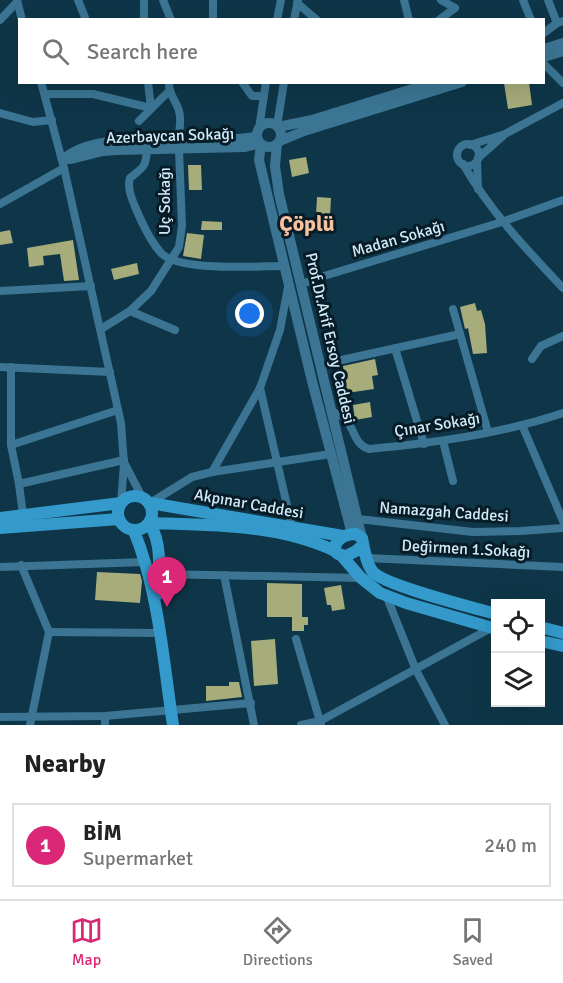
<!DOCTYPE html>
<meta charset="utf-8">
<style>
body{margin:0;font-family:Signika,sans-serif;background:#f2f2f2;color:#222}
.controls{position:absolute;right:18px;bottom:18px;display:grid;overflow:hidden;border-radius:0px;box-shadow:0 6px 24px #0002}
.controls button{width:54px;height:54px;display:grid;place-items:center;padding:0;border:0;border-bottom:2px solid #e0e0e0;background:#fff;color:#222;font:30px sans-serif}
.you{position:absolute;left:250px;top:314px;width:21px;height:21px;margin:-15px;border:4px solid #fff;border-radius:50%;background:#1a73e8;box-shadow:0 0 0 9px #1a73e833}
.badge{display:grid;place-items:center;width:39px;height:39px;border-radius:50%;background:#db2777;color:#fff;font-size:20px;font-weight:700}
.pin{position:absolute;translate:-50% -50px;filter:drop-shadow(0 2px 3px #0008)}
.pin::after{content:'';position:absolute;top:32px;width:21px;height:18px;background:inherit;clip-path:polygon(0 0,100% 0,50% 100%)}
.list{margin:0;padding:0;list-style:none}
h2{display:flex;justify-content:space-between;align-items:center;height:78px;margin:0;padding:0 24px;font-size:26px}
h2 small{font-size:20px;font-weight:400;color:#767676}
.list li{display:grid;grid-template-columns:39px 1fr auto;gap:18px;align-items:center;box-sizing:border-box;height:84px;margin:0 12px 12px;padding:0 12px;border:2px solid #e0e0e0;border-radius:0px}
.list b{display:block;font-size:22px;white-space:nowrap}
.list p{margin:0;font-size:20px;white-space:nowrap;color:#767676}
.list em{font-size:20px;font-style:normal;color:#767676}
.icon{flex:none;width:33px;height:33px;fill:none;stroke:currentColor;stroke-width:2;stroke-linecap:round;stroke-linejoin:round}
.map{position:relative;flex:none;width:563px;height:725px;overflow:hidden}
.search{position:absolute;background:#fff;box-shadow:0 6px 24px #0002;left:18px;right:18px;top:18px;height:66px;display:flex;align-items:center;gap:15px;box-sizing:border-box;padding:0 21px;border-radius:0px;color:#767676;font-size:22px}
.sheet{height:174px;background:#fff}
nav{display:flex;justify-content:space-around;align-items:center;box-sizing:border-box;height:84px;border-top:2px solid #e0e0e0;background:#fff;font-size:16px;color:#767676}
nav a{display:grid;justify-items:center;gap:3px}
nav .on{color:#db2777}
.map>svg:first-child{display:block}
.building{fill:#a6ac7a}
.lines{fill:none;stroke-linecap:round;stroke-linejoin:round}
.minor{stroke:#3b7593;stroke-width:8}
.tertiary{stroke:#3b7593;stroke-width:10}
.secondary{stroke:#349acb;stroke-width:12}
.labels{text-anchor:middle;stroke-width:6;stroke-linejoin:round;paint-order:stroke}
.street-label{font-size:16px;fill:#d2ebfb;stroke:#071c26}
.district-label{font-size:22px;font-weight:bold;fill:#f9c19d;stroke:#071c26}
</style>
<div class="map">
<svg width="563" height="725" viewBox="0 0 563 725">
<rect width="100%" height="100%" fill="#0e3648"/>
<g class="building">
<polygon points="529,82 532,105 508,109 504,83"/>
<polygon points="306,157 309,173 292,177 289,160"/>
<polygon points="188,165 201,165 202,190 189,190"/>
<polygon points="317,197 331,198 330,216 316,215"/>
<polygon points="202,221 222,222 222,230 201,230"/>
<polygon points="10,230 13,243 0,245 0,232"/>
<polygon points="187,233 204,235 201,259 183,256"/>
<polygon points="73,240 79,280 64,281 60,254 43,256 44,265 29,267 27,248"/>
<polygon points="137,263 139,274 114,280 111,269"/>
<polygon points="475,303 477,311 481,310 485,324 487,353 473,354 468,328 465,329 460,307"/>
<polygon points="375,359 378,375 372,376 374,389 347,393 343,366"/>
<polygon points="370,402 372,417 355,420 353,405"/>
<polygon points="97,572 140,574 142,581 140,603 95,600"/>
<polygon points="267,583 302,584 302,617 308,617 308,625 304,625 304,631 292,631 292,617 267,617"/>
<polygon points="341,585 345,609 332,611 331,605 327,605 324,588"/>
<polygon points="275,639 278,684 254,686 251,641"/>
<polygon points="229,682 239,682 242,697 206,701 206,686 229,686"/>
</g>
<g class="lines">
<g class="minor">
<polyline points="17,0 22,20"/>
<polyline points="78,0 86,20"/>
<polyline points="163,0 171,20"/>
<polyline points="213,0 213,20"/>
<polyline points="404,0 409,20"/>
<polyline points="441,0 455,8"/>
<polyline points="523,0 531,20"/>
<polyline points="548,0 557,23"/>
<polyline points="297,3 317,20"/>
<polyline points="0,20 17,2"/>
<polyline points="144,20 144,0"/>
<polyline points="277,20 281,0"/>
<polyline points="294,20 298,0"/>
<polyline points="439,20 455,8"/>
<polyline points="544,33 557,23 563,21"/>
<polyline points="544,64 563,83"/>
<polyline points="41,82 64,168 121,423 124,464 121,503"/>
<path d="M169 82C168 94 176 100 179 111 182 121 179 131 178 141"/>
<polyline points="242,82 252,96 264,96"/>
<polyline points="45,94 93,94 151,108 148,82"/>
<polyline points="0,113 33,122 52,120"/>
<polyline points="139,121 169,91"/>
<polyline points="277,126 284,82"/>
<polyline points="259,129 266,82"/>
<circle cx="468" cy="155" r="11"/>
<polyline points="470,145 505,134 563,103"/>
<path d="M147 149C146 168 143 167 130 178 126 190 135 206 140 218 145 229 153 244 161 253 179 272 259 266 285 266"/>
<polyline points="478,158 503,136"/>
<polyline points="477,161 478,189"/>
<path d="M463 164C490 211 526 249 563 288"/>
<polyline points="0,204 64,168"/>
<polyline points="302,284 324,276 502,222 563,200"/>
<polyline points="0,291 91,286"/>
<polyline points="453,309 488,432"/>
<polyline points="130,311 175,330"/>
<polyline points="101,329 130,311 151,291 179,247 182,226 179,149"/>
<polyline points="395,348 424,444"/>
<polyline points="532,359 541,346 563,336"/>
<polyline points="337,361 460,334"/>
<polyline points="0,367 110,372"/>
<polyline points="11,367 11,445 19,484 23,515"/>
<polyline points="260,388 292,527"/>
<path d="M333 412C358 420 349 443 369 449 434 443 500 434 563 413"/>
<polyline points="522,425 563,521"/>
<polyline points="443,441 453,481"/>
<polyline points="11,445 118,410"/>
<polyline points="125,464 142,497"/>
<polyline points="212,472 260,388 280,330 288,287"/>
<polyline points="19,484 124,460"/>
<polyline points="150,503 192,477 212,472 331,454"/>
<polyline points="358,519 473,532 521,531 563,528"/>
<polyline points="367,558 563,567"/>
<polyline points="21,565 49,632 30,725"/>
<polyline points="0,567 145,562"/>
<polyline points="159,574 362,578"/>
<polyline points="224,575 254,725"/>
<polyline points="386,595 416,670 445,725"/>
<polyline points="49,632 159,633"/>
<polyline points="296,639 321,725"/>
<polyline points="0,717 105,716 251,703"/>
<polyline points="105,725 105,716"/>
<polyline points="301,725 320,721 491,628"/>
</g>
<g class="tertiary">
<polyline points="544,49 563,43"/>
<polyline points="544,57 563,51"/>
<circle cx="269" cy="135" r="12"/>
<polyline points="278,127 312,120 435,82"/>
<polyline points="219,141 257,137"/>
<polyline points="280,141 304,131 462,82"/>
<polyline points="261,144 259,160 312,381 352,534"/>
<polyline points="277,144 275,166 279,194 362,538"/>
<path d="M66 157C95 135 147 141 182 141"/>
<polyline points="63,159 71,159 103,151 117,150 245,147 260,143"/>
</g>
<g class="secondary">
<circle cx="135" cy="513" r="17"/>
<polyline points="150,503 343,536"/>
<polyline points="0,518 121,503"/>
<path d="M149 523C211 525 278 524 335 551"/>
<path d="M149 523C163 543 159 572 157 595"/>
<polyline points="0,528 119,519"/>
<path d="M134 531C159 592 163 660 173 725"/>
<path d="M363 545 356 551 346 556 338 554 335 551C334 539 345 534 356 534L362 538C364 548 366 564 373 572 384 585 474 608 496 614"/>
<polyline points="342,556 360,577 380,593 406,603 496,629"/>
<polyline points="540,627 563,633"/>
<polyline points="540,641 563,646"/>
</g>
</g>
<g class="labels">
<g class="street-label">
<text transform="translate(170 135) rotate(-2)" y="6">Azerbaycan Sokağı</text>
<text transform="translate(164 201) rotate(-90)" y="6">Uç Sokağı</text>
<text transform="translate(398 238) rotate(-16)" y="6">Madan Sokağı</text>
<text transform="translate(331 338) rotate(77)" y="6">Prof.Dr.Arif Ersoy Caddesi</text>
<text transform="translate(437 424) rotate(-9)" y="6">Çınar Sokağı</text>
<text transform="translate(249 503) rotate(10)" y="6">Akpınar Caddesi</text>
<text transform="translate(444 511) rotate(4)" y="6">Namazgah Caddesi</text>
<text transform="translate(466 548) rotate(3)" y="6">Değirmen 1.Sokağı</text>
</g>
<g class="district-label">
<text x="307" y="231">Çöplü</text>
</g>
</g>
</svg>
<div class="controls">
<button><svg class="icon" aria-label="locate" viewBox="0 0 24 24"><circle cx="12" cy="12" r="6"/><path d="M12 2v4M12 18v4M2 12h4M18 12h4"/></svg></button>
<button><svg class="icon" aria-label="layers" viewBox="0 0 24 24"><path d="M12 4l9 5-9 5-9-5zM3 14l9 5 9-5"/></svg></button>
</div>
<div class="you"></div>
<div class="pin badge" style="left:167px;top:607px">1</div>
<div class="search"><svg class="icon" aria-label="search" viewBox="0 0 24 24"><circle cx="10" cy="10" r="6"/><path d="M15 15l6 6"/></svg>Search here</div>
</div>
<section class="sheet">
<h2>Nearby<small></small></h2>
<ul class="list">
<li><span class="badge">1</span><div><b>BİM</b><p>Supermarket</p></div><em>240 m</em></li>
</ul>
</section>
<nav>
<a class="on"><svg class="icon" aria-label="map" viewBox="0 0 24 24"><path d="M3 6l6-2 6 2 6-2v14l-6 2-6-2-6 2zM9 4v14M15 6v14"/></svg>Map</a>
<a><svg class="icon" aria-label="directions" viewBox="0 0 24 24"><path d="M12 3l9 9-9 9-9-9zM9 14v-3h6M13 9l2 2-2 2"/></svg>Directions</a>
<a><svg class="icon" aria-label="saved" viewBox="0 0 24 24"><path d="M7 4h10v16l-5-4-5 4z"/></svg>Saved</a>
</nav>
